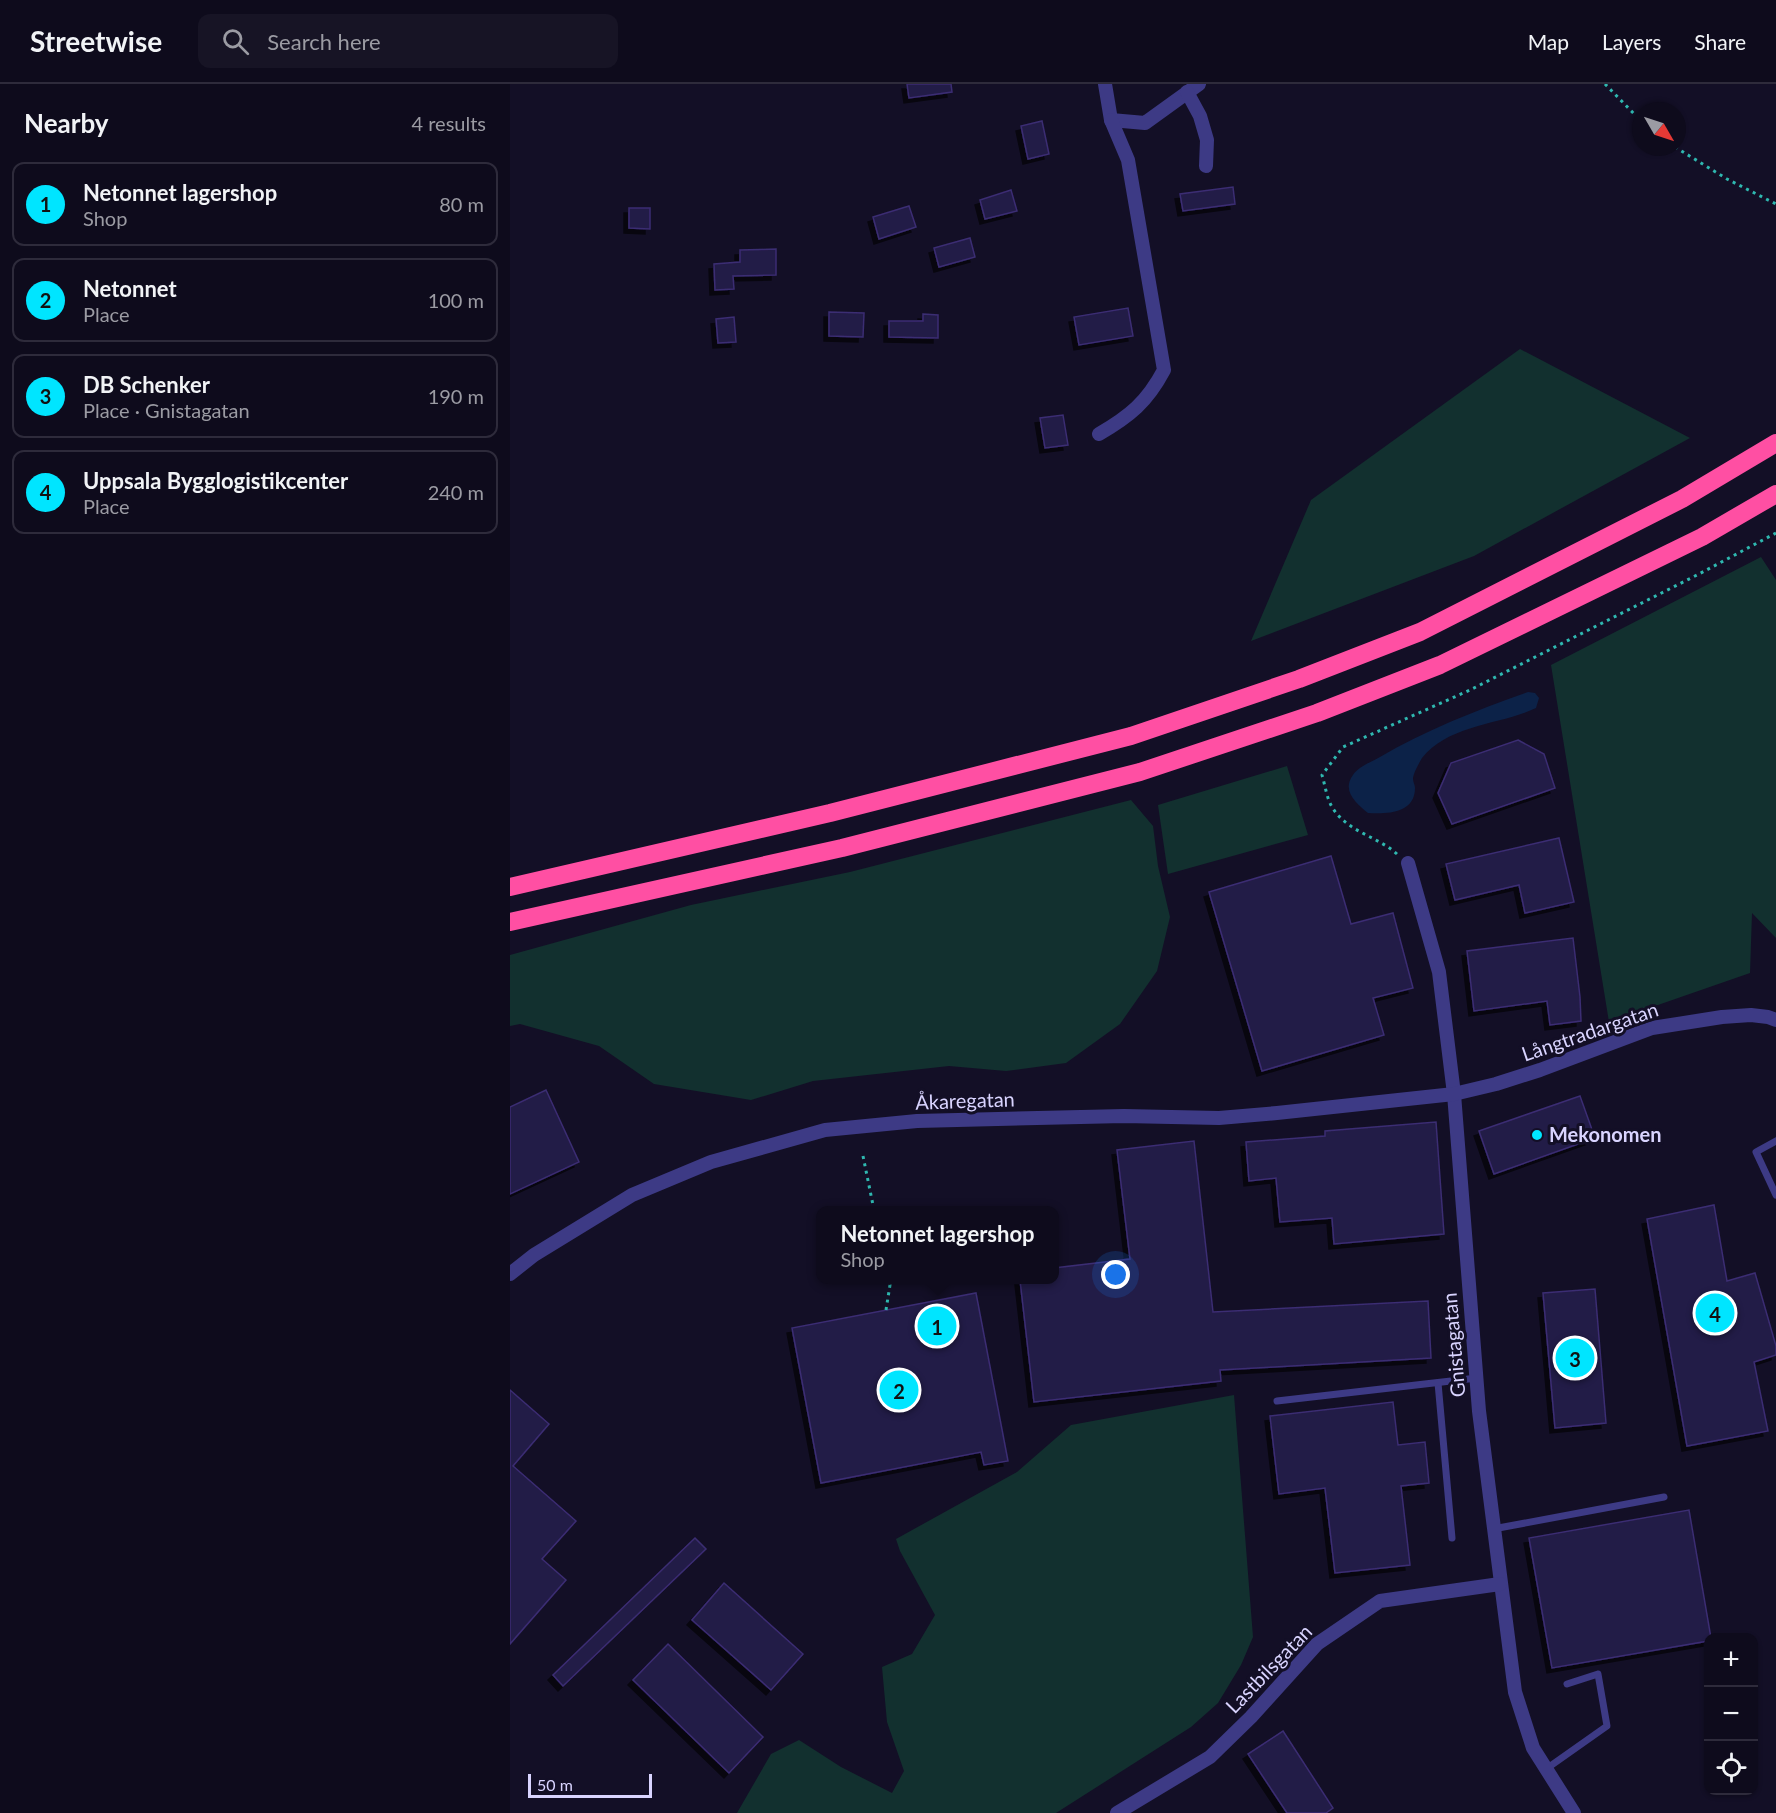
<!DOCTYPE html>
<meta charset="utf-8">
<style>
body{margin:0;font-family:Lato,sans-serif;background:#171425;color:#f1f3f6}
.controls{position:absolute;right:18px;bottom:18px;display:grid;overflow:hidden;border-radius:12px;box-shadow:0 2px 4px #0004}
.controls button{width:54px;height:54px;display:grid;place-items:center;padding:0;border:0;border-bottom:2px solid #2e2b3b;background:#0e0b1c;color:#f1f3f6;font:30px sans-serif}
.compass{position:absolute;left:1122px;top:18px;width:54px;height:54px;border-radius:50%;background:#0e0b1c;box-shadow:0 2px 4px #0004;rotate:129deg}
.scale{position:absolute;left:18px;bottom:15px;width:124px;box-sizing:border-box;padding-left:6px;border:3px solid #d9d4ff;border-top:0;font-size:16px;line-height:21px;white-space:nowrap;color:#d9d4ff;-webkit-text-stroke:4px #130f26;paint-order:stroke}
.you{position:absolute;left:606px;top:1191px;width:21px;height:21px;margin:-15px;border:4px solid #fff;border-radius:50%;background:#1a73e8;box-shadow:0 0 0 9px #1a73e833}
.badge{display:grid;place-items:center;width:39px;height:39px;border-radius:50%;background:#00e5ff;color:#111;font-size:20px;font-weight:700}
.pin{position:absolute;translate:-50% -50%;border:3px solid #fff;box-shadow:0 2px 6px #0006}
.popup{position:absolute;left:306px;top:1122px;width:243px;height:78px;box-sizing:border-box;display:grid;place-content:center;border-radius:12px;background:#0e0b1c;filter:drop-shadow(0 2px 4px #0005);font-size:20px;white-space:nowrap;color:#9b9ba3}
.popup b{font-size:22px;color:#f1f3f6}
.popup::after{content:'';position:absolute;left:50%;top:100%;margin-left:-12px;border:12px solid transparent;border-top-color:#0e0b1c}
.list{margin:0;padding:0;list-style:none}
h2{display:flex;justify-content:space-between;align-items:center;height:78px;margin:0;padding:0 24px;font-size:26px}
h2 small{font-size:20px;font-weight:400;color:#9b9ba3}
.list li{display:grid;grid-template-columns:39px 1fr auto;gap:18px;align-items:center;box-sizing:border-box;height:84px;margin:0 12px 12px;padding:0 12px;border:2px solid #2e2b3b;border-radius:12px}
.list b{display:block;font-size:22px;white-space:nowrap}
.list p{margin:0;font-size:20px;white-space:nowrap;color:#9b9ba3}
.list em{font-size:20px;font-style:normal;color:#9b9ba3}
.icon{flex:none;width:33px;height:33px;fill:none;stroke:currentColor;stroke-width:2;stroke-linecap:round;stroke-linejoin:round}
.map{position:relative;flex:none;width:1266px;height:1729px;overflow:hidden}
header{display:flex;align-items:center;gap:36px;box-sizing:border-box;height:84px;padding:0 30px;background:#0e0b1c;border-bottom:2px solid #2e2b3b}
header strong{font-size:28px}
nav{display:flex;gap:33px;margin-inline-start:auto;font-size:21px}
.search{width:420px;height:54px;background:#171425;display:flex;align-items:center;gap:15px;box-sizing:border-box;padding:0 21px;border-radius:12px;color:#9b9ba3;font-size:22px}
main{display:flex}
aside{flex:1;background:#0e0b1c}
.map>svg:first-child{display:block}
.green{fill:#12302f}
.water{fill:#0c2248}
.building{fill:#241b47;stroke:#3b2d73;stroke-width:1.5;filter:url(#shadow)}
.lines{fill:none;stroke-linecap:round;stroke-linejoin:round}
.path{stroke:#2fb8b0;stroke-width:3;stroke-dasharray:3 4.5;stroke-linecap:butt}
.service{stroke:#3d3a85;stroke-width:7}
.minor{stroke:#3d3a85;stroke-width:14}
.motorway{stroke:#ff4fa3;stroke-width:18}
.poi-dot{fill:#00e5ff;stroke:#130f26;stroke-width:2}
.labels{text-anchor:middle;stroke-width:6;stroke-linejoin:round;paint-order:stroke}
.street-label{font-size:20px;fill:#d9d4ff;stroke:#130f26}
.poi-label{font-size:20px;font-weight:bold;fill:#d9d4ff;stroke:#130f26;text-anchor:start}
</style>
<header>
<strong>Streetwise</strong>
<div class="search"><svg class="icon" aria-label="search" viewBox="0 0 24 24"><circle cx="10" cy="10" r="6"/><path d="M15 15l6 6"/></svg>Search here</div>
<nav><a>Map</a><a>Layers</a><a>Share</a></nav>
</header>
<main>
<aside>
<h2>Nearby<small>4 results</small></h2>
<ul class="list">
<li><span class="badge">1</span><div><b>Netonnet lagershop</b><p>Shop</p></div><em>80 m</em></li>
<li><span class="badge">2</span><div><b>Netonnet</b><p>Place</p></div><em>100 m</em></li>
<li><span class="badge">3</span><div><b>DB Schenker</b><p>Place · Gnistagatan</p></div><em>190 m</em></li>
<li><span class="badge">4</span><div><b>Uppsala Bygglogistikcenter</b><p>Place</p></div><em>240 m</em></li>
</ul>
</aside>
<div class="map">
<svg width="1266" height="1729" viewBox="0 0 1266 1729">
<defs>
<filter id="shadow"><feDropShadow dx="-5" dy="5" stdDeviation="0" flood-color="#0009"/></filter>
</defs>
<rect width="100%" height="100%" fill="#130f26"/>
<g class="green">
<polygon points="1010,265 1180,354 964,472 741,557 801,416"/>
<polygon points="1251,473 1266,496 1266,854 1242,829 1240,889 1099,938 1041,581"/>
<polygon points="777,682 798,751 658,790 648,721"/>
<polygon points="621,716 643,742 648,782 660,833 647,887 610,940 556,979 496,987 439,982 303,997 241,1016 144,1000 89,962 10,940 0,942 0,871 181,821 340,788"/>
<polygon points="724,1311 743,1553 731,1581 708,1619 681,1643 546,1729 227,1729 261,1670 289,1656 331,1683 382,1709 394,1687 377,1638 372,1583 402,1570 425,1531 390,1467 386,1455 507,1388 561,1341"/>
</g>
<path class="water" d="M1018 608 1025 609 1029 614 1026 624C990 641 939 640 912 674 909 679 903 690 903 695 903 698 905 701 905 704 905 730 876 730 858 729 847 720 831 707 843 691 848 683 861 678 870 673 916 646 967 626 1018 608Z"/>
<g class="building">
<polygon points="397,0 441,0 442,8 399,14"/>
<polygon points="532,37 539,70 518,75 511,42"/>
<polygon points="723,103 725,120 673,127 670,110"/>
<polygon points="501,106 507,127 475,135 470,116"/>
<polygon points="399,122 406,143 369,155 363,133"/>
<polygon points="119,124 140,124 140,145 119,144"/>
<polygon points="460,154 465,173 429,183 424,164"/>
<polygon points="266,165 266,191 223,192 224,205 205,206 204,180 230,178 230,166"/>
<polygon points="618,224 623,252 569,261 564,233"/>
<polygon points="319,228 354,229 353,253 319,252"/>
<polygon points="413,230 428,231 428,254 379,253 379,237 413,237"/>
<polygon points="224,233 226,258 208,259 206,235"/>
<polygon points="553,331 558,361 535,364 530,334"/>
<polygon points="1008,656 1034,670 1045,704 942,740 928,709 941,679"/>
<polygon points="1049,754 1064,818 1015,829 1009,801 945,816 936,780"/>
<polygon points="821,772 841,840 883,829 903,904 863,914 874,951 752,987 699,808"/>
<polygon points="1063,854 1070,913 1071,937 1040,941 1037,917 964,927 957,867"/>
<polygon points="36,1006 69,1078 0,1110 0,1023"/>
<polygon points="1070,1012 1085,1054 984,1090 969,1047"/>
<polygon points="926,1038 934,1150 824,1160 822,1134 770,1138 766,1094 739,1097 736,1058 815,1052 815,1047"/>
<polygon points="684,1057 703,1228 918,1217 921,1274 710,1286 711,1297 524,1318 510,1196 544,1196 544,1184 620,1175 607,1066"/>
<polygon points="1204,1121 1217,1197 1245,1189 1266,1262 1266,1271 1244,1278 1258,1347 1177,1362 1137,1135"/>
<polygon points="1085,1205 1096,1339 1045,1344 1033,1209"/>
<polygon points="466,1209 498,1377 474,1381 471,1368 311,1399 282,1244"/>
<polygon points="0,1306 39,1340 3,1382 66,1437 32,1475 56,1496 0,1560"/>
<polygon points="883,1318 888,1361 915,1358 919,1399 891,1402 900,1481 825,1489 815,1404 769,1410 760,1332"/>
<polygon points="1179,1426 1201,1554 1198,1554 1198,1557 1042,1584 1019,1454"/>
<polygon points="185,1454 196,1465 53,1602 43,1591"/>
<polygon points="214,1499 293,1570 261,1606 182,1536"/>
<polygon points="158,1560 253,1653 219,1689 123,1596"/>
<polygon points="773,1647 823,1724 816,1729 777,1729 738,1670"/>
</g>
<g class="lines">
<g class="path">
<polyline points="1095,0 1131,37"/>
<polyline points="1165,63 1217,95 1266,120"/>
<path d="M887 770C867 752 837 748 822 723 817 715 815 701 812 691L833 663 960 606 1189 490 1266 449"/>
<polyline points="353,1072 364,1126"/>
<polyline points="376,1226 380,1201 378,1196"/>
</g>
<g class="service">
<polyline points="1266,1057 1246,1068 1266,1111"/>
<polyline points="928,1299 942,1454"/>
<polyline points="767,1317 967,1294"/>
<polyline points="983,1445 1154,1413"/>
<polyline points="1036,1685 1097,1642 1088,1590 1057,1600"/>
</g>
<g class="minor">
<polyline points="595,0 601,36 635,39 689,0"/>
<polyline points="677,8 690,32 697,56 696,82"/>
<path d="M589 350C620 332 637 318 654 286L618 76 601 36"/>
<polyline points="898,779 929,888 944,1010 969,1327 1005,1608 1023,1664 1064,1729"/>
<polyline points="0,1190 24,1171 122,1111 201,1078 315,1046 407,1037 614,1032 709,1034 767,1029 944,1010 986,1000 1030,986 1142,944 1212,933 1241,931 1258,933 1266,936"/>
<polyline points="607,1729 700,1673 741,1633 807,1560 870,1517 990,1500"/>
</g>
<g class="motorway">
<polyline points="0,803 320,729 621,652 789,595 910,548 1172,415 1266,359"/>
<polyline points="0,838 332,764 630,688 807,629 930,581 1192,453 1266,410"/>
</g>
</g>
<circle class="poi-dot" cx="1027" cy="1051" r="6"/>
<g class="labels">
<g class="street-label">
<text transform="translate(1080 948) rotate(-19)" y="7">Långtradargatan</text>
<text transform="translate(455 1017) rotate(-2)" y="7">Åkaregatan</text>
<text transform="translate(944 1261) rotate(-95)" y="7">Gnistagatan</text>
<text transform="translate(759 1585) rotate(-46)" y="7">Lastbilsgatan</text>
</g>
<g class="poi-label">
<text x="1039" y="1058">Mekonomen</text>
</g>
</g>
</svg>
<div class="controls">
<button>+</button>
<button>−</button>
<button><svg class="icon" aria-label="locate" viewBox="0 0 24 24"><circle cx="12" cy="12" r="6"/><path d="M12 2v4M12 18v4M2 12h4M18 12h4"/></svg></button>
</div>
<svg class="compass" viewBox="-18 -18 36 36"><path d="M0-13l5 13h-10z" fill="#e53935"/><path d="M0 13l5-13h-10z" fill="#9b9ba3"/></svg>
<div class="scale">50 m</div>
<div class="you"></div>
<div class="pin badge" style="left:427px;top:1242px">1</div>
<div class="popup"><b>Netonnet lagershop</b>Shop</div>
<div class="pin badge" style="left:389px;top:1306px">2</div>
<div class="pin badge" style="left:1065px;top:1274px">3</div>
<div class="pin badge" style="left:1205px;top:1229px">4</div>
</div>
</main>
